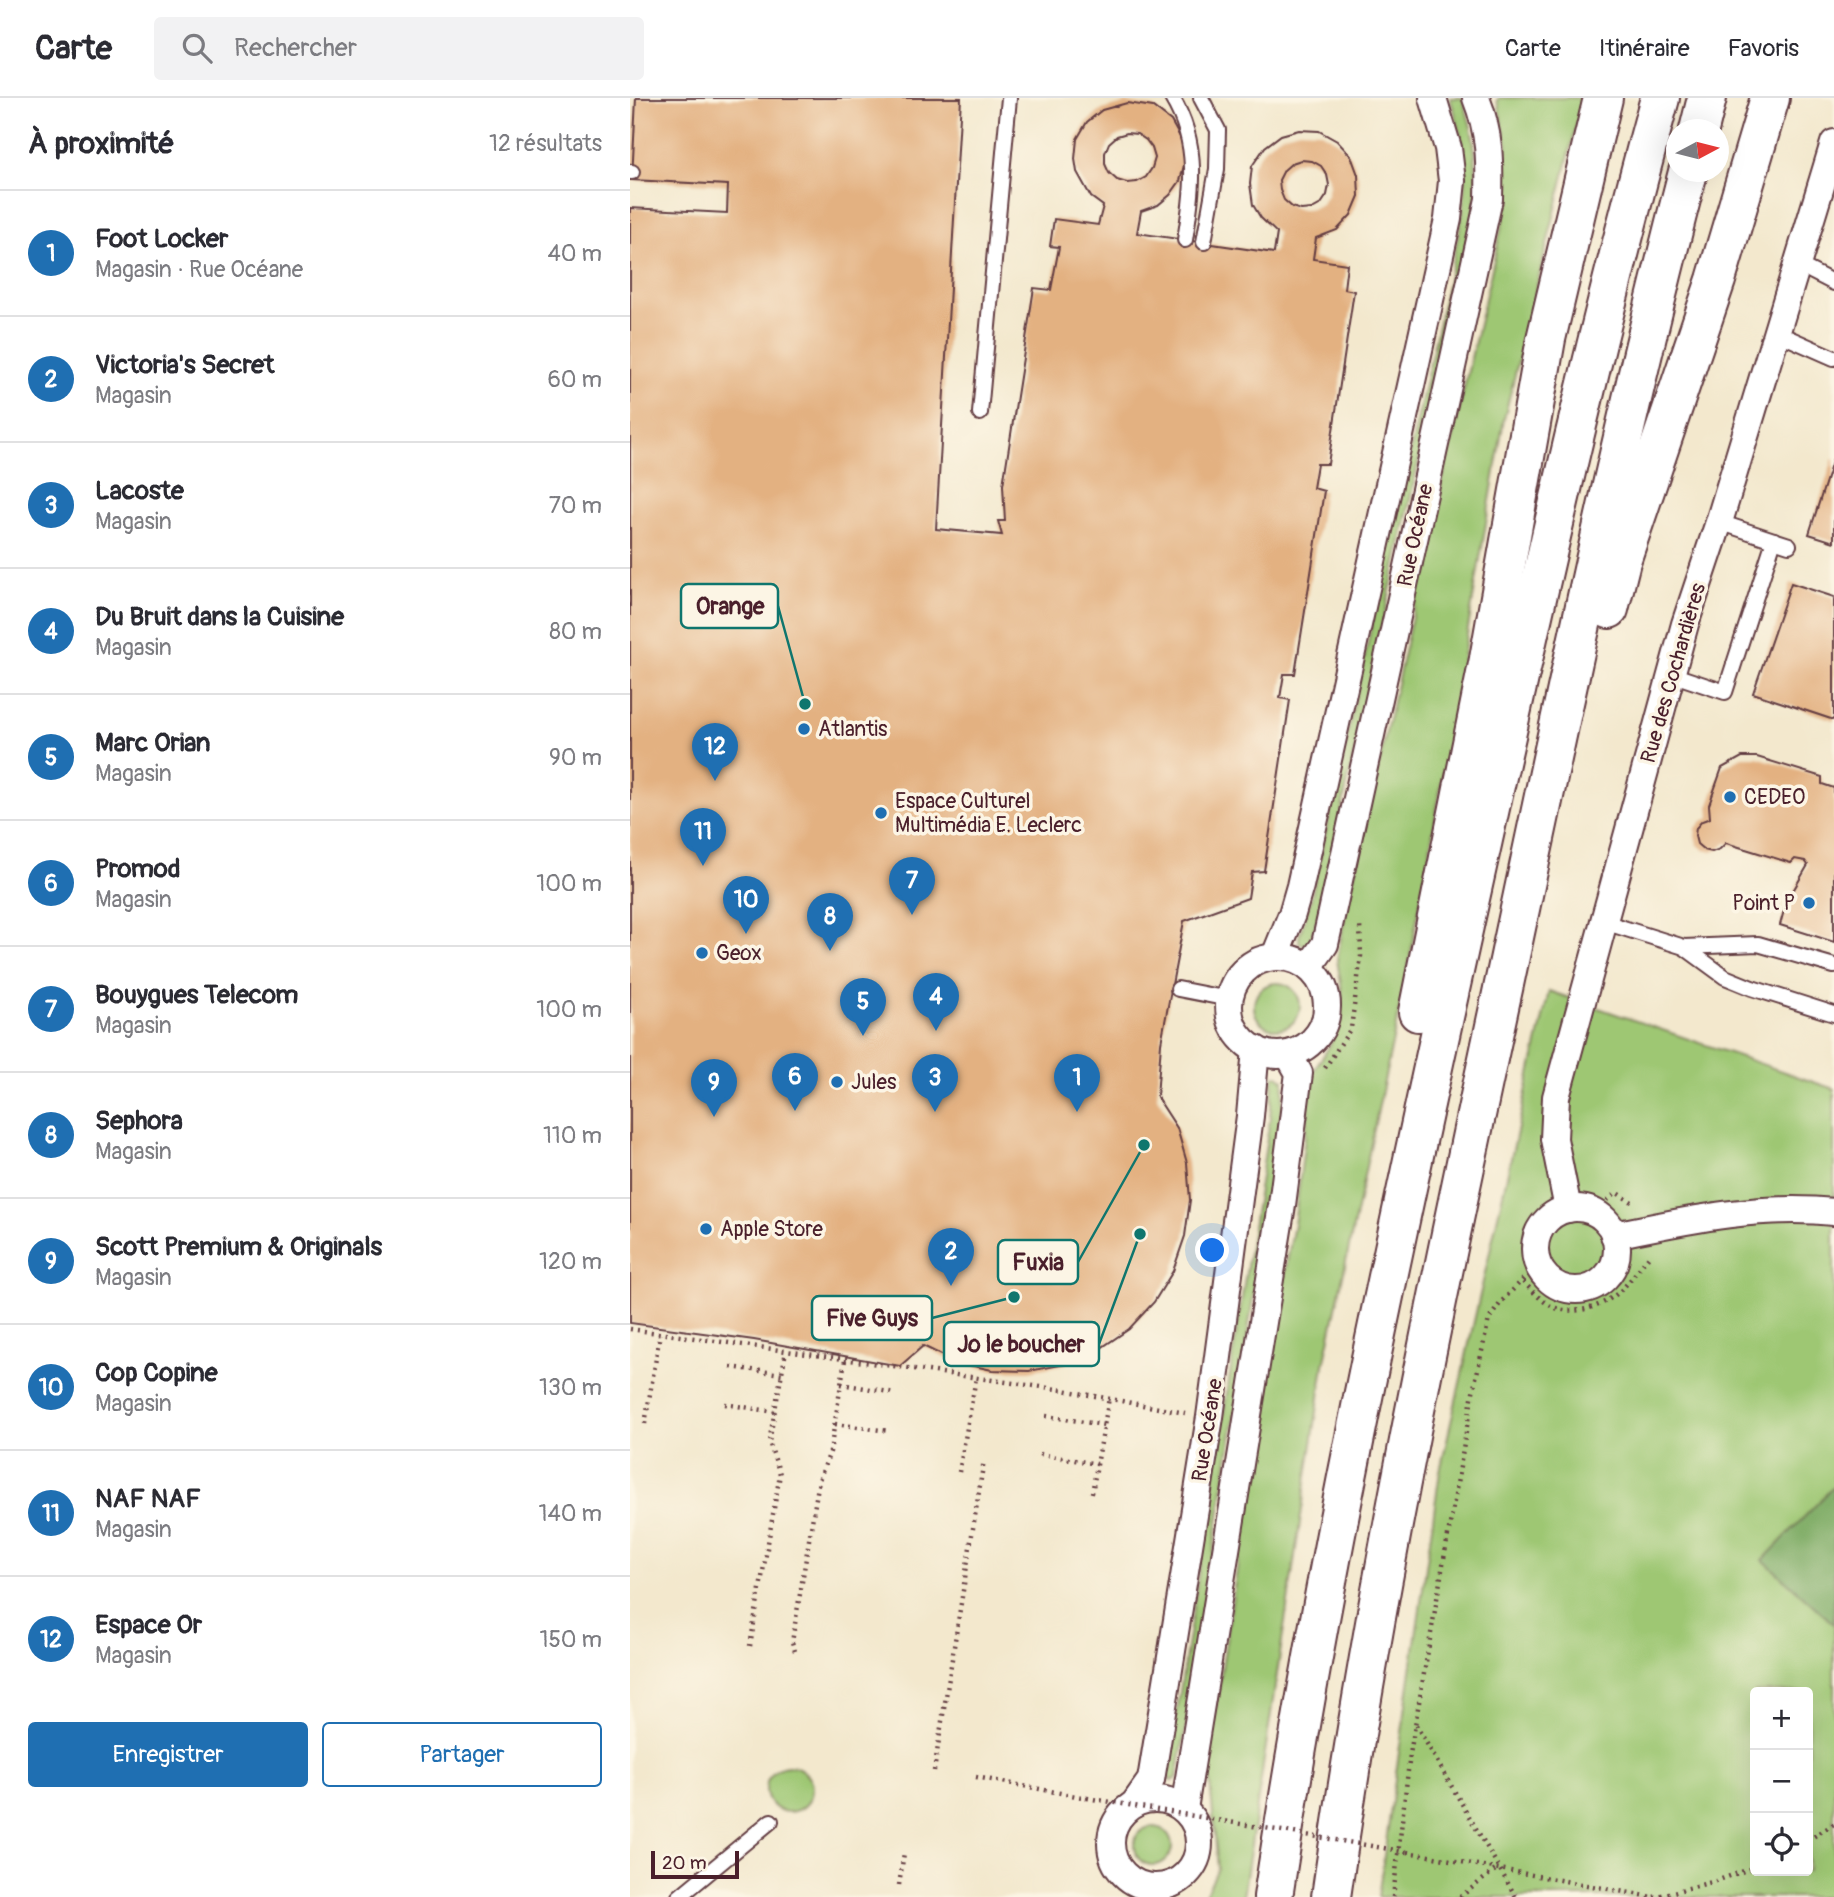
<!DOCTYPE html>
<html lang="fr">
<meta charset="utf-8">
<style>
body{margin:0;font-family:Pangolin,sans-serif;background:#f2f2f3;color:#2b2b33}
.controls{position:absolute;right:21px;bottom:21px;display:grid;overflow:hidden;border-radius:7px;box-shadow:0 7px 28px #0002}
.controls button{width:63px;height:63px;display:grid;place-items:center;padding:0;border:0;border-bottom:2px solid #e1e1e2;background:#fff;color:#2b2b33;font:35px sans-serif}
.compass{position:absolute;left:1036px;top:21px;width:63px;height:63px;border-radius:50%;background:#fff;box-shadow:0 7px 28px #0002;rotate:83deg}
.scale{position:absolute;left:21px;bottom:18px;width:88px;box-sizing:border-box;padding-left:7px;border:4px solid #4a1f2b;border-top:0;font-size:19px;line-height:24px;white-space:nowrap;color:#4a1f2b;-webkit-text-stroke:5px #fcf5e5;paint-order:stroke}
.you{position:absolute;left:583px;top:1153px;width:24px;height:24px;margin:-18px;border:5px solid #fff;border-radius:50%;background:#1a73e8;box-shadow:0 0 0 10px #1a73e833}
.badge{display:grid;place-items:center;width:46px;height:46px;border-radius:50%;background:#1f6fb2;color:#fff;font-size:23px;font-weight:700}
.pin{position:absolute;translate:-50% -58px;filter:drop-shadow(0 2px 4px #0008)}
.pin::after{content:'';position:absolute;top:37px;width:24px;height:21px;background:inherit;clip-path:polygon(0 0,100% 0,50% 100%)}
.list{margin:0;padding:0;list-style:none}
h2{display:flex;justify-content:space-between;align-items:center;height:91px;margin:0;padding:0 28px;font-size:30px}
h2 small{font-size:23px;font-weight:400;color:#7c7c81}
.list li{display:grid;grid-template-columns:46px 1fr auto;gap:21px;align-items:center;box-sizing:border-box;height:126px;padding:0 28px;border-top:2px solid #e1e1e2}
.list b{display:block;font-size:26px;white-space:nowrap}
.list p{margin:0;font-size:23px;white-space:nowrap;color:#7c7c81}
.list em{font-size:23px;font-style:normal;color:#7c7c81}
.actions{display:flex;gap:14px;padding:21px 28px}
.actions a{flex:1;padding:16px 0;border:2px solid #1f6fb2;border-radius:7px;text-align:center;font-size:24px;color:#1f6fb2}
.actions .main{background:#1f6fb2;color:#fff}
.icon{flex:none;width:38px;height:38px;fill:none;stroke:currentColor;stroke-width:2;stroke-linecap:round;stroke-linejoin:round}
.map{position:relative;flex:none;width:1204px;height:1799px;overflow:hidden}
header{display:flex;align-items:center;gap:42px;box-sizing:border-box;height:98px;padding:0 35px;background:#fff;border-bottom:2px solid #e1e1e2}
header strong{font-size:33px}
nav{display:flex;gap:38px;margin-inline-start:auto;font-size:24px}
.search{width:490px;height:63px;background:#f2f2f3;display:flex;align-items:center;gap:18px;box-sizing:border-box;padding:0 24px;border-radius:7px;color:#7c7c81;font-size:26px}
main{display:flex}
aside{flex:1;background:#fff}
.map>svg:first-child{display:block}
.green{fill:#9ec773;stroke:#74734f;stroke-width:2;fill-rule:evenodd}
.forest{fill:#7eac65;stroke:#646648;stroke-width:2}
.building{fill:#e3b181;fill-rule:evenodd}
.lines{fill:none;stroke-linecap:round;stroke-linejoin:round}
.lane-casing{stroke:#633d43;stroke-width:18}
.street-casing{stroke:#633d43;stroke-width:30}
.highway-casing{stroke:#633d43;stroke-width:42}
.path{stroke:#633d43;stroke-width:4.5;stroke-dasharray:2 5;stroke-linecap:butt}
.lane{stroke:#fff;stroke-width:14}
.street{stroke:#fff;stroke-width:26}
.highway{stroke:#fff;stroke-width:38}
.path-bridge{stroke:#633d43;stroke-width:4.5;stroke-dasharray:2 5;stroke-linecap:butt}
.poi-dot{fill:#1f6fb2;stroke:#fcf5e5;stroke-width:2.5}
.labels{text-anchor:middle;stroke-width:7;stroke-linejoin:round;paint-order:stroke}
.street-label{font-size:21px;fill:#4a1f2b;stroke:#fcf5e5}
.poi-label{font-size:21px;fill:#4a1f2b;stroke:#fcf5e5;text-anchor:start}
.leader{fill:none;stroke:#0f766e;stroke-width:2.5}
.callout-dot{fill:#0f766e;stroke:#fcf5e5;stroke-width:2.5}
.callout{fill:#fcf5e5;stroke:#0f766e;stroke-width:2.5}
.callout-label{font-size:23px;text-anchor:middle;font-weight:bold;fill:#4a1f2b}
</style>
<header>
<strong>Carte</strong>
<div class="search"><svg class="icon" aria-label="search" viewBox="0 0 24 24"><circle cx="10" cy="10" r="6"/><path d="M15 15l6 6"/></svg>Rechercher</div>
<nav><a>Carte</a><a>Itinéraire</a><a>Favoris</a></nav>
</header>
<main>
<aside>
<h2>À proximité<small>12 résultats</small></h2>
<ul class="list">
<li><span class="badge">1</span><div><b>Foot Locker</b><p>Magasin · Rue Océane</p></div><em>40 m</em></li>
<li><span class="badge">2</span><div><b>Victoria's Secret</b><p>Magasin</p></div><em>60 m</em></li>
<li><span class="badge">3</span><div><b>Lacoste</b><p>Magasin</p></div><em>70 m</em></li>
<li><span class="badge">4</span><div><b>Du Bruit dans la Cuisine</b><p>Magasin</p></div><em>80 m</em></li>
<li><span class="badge">5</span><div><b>Marc Orian</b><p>Magasin</p></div><em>90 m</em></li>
<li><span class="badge">6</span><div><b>Promod</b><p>Magasin</p></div><em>100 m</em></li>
<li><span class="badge">7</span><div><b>Bouygues Telecom</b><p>Magasin</p></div><em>100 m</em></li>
<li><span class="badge">8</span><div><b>Sephora</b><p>Magasin</p></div><em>110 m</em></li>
<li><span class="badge">9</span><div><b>Scott Premium &amp; Originals</b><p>Magasin</p></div><em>120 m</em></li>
<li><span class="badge">10</span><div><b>Cop Copine</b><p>Magasin</p></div><em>130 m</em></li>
<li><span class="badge">11</span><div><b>NAF NAF</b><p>Magasin</p></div><em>140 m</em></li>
<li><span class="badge">12</span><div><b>Espace Or</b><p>Magasin</p></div><em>150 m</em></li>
</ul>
<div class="actions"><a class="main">Enregistrer</a><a>Partager</a></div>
</aside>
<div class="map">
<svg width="1204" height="1799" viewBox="0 0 1204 1799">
<rect width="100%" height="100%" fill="#fcf5e5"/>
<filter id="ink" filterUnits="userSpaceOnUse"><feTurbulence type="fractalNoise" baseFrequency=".0143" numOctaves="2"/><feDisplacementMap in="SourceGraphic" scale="14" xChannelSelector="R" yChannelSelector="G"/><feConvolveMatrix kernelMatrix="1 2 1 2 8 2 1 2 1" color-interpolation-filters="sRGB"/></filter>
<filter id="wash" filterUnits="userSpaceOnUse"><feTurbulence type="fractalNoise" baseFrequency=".00686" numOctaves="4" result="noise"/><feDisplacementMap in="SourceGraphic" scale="28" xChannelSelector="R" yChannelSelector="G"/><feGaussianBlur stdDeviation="1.57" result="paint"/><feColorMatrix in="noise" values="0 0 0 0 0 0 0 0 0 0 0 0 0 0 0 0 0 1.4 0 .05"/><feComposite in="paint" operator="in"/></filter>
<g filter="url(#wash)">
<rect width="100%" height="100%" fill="#f3e8cd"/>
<g class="green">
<path d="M820 0H832C846 36 848 70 845 108L688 818 680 844 674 847 669 844V839L681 801 831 125C839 81 835 42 820 0Z"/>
<polygon points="869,0 953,0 874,321 800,751 777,875 694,1267 613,1799 574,1799 588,1770 578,1662 635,1287 665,1120 683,974 700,947 711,922 712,892 707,862 715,818 813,380 873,123 877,46 867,2"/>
<circle cx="647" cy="908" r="23"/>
<path d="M919 893 1204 991V1799H748L810 1373ZM1125 1594H1178V1773H1125Z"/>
<polygon points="648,977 654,982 652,1016 556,1628 547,1680 541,1683 537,1677 640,1021 643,982 645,978"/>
<circle cx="159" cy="1691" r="23"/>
<circle cx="523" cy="1748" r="19"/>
</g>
<polygon class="forest" points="1204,1388 1204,1526 1133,1462"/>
<g id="blocks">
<g class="building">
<path d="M6 0H331L306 431 372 437 368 423H375L373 387 404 190 421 192 429 149 420 148 424 121 468 127 473 108 461 99 447 74 445 61 447 41 457 24 472 12 497 5 523 9 541 23 551 41 555 63 550 83 540 97 528 107 511 113 507 135 644 155 647 135 631 120 623 107 620 86 622 68 635 49 651 37 669 32 689 33 707 43 721 58 728 77 729 98 721 117 707 132 686 140 683 161 717 166 714 191 724 193 698 366H687L683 390 694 393 665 576H654L650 600 660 602 634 773 622 774 618 800 554 823 531 945 527 999 547 1030 557 1065 560 1102 555 1138 543 1173 524 1204 499 1231 468 1252 435 1266 399 1273 362 1272 326 1264 293 1248 270 1268 124 1242 0 1225V110L97 115 98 87 2 82ZM497 35 507 36 516 42 522 50 525 60 522 70 516 79 507 84 497 85 487 82 479 75 475 66V55L479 45 487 38ZM671 62 682 63 691 68 697 77 699 87 697 97 691 106 682 111 671 112 662 109 654 102 650 92 649 82 654 72 662 65Z"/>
<polygon points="1203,361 1204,361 1204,444 1179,436"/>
<polygon points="1161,485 1204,499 1204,622 1123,595"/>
<polygon points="1112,659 1127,659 1192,679 1192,686 1204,690 1204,844 1150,827 1156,805 1178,767 1175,763 1165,761 1161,765 1096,745 1090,751 1082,754 1074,752 1067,746 1065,738 1066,730 1072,723 1080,720 1079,707 1092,670"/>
</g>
</g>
</g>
<g filter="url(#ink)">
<use href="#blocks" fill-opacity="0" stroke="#633d43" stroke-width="2"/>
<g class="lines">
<defs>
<g id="lane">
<path d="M542 0C570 46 563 91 555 142"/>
<polyline points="571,0 588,32 587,71 574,144"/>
<polyline points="0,74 2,74"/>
<polyline points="1167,166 1204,185"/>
<polyline points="1145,234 1204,260"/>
<polyline points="350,315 379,0"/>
<polyline points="1089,424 1159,447"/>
<polyline points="1041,576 1095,594 1144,442"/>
<polyline points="974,824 1054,849 1128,846 1204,868"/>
<polyline points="1054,849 1095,879 1122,890 1204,916"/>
<polyline points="548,891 599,901"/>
<polyline points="49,1799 141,1723"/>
</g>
<g id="street">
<polyline points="645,858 662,816 670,788 818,121 822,83 818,50 803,0"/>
<circle cx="648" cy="908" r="49"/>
<path d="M679 869 695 846 859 101C860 64 860 35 846 0"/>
<circle cx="946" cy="1151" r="41"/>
<polyline points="938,1111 924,1041 926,999 1055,526 1089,424 1204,45"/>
<path d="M984 1137C1057 1122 1130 1106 1204 1114"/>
<circle cx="525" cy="1745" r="44"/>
<polyline points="504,1706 521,1682 580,1319 620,1018 626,951"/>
<polyline points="554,1711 652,1107 669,975 658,956"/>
</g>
<g id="highway">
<polyline points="1069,32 1077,0"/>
<polyline points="979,511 991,463 1086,182 1140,0"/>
<polyline points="788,914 859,561 916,241 973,0"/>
<path d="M643 1799C691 1482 759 1169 828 855 891 569 953 283 1030 0"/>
<path d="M701 1799C745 1489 810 1183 876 877 933 608 989 339 1058 74"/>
</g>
</defs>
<use href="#lane" class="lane-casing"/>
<use href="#street" class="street-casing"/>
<use href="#highway" class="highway-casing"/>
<g class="path">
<polyline points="695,970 721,930 731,858 730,826"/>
<polyline points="966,1111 987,1095 1002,1104"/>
<path d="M893 1184C902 1192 912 1204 923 1209 947 1219 978 1207 994 1189 1003 1179 1011 1168 1019 1158"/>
<polyline points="0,1231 433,1292 555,1315"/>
<polyline points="101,1269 152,1276"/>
<polyline points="211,1286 265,1295"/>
<polyline points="95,1306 145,1314"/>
<polyline points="416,1318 474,1327"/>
<polyline points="15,1326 30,1236"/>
<polyline points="205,1326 259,1333"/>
<polyline points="410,1356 467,1366"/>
<polyline points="329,1374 346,1280"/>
<polyline points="462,1395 479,1300"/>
<polyline points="120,1548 150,1376 139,1344 156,1253"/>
<polyline points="165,1553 162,1544 189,1382 200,1354 215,1262"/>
<polyline points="786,1627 886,1799"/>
<polyline points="304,1673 354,1362"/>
<polyline points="346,1679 457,1700"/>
<polyline points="1178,1742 1204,1726"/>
<polyline points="777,1754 1022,1799"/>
<polyline points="269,1787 274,1755"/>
<polyline points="763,1799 780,1656 843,1294 859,1221 872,1203 908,1166"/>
<polyline points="830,1799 868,1770"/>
<polyline points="1024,1799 1086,1783 1125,1769"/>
</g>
<use href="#lane" class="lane"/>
<use href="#street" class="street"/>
<use href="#highway" class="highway"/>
<polyline class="path-bridge" points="457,1700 777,1754"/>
</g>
</g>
<g class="poi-dot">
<circle cx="174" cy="631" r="7"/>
<circle cx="1100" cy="699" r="7"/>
<circle cx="251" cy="715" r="7"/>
<circle cx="1179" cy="805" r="7"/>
<circle cx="72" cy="855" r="7"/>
<circle cx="207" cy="984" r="7"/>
<circle cx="76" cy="1131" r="7"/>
</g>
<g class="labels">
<g class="street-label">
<text transform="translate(785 437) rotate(-78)" y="7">Rue Océane</text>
<text transform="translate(1043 575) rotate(-74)" y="7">Rue des Cochardières</text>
<text transform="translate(577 1332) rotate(-81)" y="7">Rue Océane</text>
</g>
<g class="poi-label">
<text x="188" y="638">Atlantis</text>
<text x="1114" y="706">CEDEO</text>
<text x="265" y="710">Espace Culturel<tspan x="265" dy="24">Multimédia E. Leclerc</tspan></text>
<text x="1165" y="812" text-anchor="end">Point P</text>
<text x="86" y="862">Geox</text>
<text x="221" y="991">Jules</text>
<text x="90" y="1138">Apple Store</text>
</g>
</g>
<path class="leader" d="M175 606L148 508M514 1047L448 1164M384 1199L302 1220M510 1136L469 1246"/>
<g class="callout-dot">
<circle cx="175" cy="606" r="7"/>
<circle cx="514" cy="1047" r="7"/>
<circle cx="384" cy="1199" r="7"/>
<circle cx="510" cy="1136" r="7"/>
</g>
<g class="callout">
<rect x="51" y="486" width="97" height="44" rx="7"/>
<rect x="368" y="1142" width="80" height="44" rx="7"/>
<rect x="182" y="1198" width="120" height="44" rx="7"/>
<rect x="314" y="1224" width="155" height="44" rx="7"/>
</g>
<g class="callout-label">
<text x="100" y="516">Orange</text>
<text x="408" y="1172">Fuxia</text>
<text x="242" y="1228">Five Guys</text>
<text x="391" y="1254">Jo le boucher</text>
</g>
</svg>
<div class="controls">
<button>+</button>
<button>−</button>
<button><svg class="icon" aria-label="locate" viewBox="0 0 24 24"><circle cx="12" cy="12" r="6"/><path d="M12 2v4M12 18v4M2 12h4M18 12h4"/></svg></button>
</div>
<svg class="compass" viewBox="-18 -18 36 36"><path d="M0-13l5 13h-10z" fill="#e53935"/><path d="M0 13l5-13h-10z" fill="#7c7c81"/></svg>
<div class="scale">20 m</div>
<div class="you"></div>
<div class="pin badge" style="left:447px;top:1014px">1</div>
<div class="pin badge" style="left:321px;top:1188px">2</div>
<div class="pin badge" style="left:305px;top:1014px">3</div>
<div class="pin badge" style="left:306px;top:933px">4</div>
<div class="pin badge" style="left:233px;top:938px">5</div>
<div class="pin badge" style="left:165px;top:1013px">6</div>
<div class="pin badge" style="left:282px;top:817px">7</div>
<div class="pin badge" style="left:200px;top:853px">8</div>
<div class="pin badge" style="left:84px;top:1019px">9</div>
<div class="pin badge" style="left:116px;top:836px">10</div>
<div class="pin badge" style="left:73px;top:768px">11</div>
<div class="pin badge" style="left:85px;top:683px">12</div>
</div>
</main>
